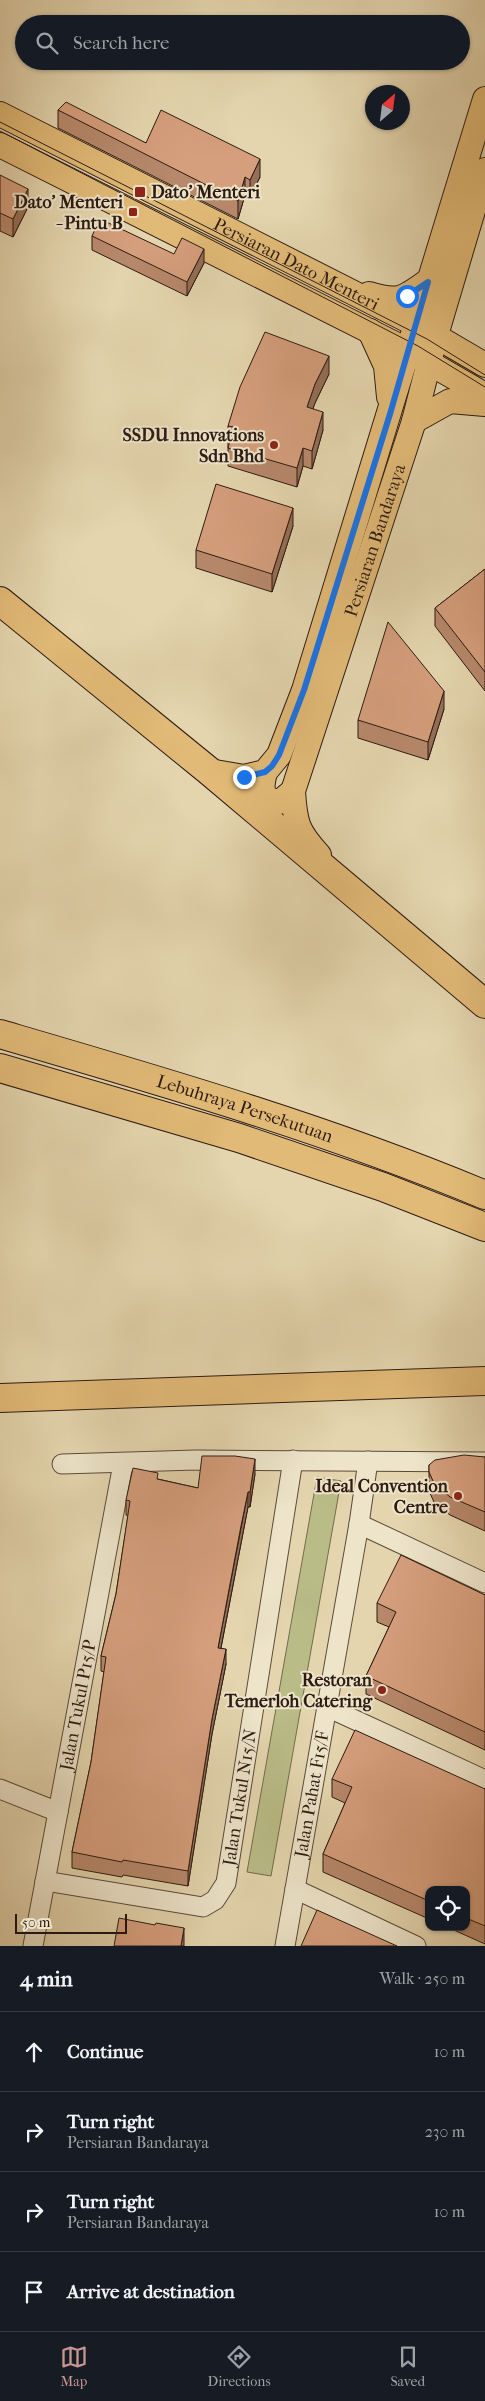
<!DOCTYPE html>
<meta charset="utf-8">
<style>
body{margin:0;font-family:"IM FELL French Canon",serif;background:#242831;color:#f1f3f6}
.controls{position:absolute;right:15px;bottom:15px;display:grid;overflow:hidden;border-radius:10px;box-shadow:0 1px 4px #0004}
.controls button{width:45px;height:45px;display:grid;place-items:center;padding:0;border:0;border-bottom:1px solid #363941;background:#171b24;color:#f1f3f6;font:25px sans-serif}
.compass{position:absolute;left:365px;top:85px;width:45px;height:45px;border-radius:50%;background:#171b24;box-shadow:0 1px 4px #0004;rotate:28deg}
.scale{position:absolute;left:15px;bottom:12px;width:112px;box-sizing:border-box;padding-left:5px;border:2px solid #2d1b13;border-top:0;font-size:14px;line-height:18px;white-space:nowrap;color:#2d1b13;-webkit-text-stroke:4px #ede4ca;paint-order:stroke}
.stop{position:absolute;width:15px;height:15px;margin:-11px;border:4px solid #1a73e8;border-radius:50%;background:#fff}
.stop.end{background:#1a73e8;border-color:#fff;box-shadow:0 1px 5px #0008}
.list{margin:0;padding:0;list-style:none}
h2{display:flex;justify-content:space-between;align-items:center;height:65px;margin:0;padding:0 20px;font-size:21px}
h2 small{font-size:16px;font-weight:400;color:#9ea1a6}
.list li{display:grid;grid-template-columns:32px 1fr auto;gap:15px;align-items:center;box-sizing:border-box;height:80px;padding:0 20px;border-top:1px solid #363941}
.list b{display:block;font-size:19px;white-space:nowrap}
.list p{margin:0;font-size:16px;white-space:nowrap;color:#9ea1a6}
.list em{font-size:16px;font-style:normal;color:#9ea1a6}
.icon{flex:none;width:28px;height:28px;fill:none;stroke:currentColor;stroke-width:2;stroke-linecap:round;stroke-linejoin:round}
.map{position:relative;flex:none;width:485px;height:1946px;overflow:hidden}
.search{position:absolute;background:#171b24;box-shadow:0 1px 4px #0004;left:15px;right:15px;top:15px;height:55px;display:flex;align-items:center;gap:12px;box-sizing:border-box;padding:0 18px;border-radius:28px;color:#9ea1a6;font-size:19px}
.sheet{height:385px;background:#171b24}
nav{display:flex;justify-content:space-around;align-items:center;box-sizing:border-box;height:70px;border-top:1px solid #363941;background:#171b24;font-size:14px;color:#9ea1a6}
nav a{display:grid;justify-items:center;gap:2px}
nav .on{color:#c59692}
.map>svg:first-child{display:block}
.green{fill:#b9bc87;stroke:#736c4d}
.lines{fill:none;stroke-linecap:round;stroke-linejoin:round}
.minor-casing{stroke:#5b4a3a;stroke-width:21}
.major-casing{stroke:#2d1b13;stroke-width:26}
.highway-casing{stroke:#2d1b13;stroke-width:30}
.minor{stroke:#ede4ca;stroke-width:19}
.major{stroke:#e2ba77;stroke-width:24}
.highway{stroke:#e2ba77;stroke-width:28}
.tram{stroke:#2d1b13;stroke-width:1}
.wall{fill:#b7886b;stroke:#2d1b13}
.shaded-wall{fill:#956f57;stroke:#2d1b13}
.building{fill:#d59e7c;stroke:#2d1b13}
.route{stroke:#1a73e8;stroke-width:6}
.poi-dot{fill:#8f2418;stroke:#ede4ca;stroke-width:2}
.labels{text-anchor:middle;stroke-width:4;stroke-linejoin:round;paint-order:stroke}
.poi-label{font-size:18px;font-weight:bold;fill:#2d1b13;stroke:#ede4ca;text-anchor:end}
.street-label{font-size:18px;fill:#2d1b13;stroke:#ede4ca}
</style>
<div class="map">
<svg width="485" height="1946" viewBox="0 0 485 1946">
<rect width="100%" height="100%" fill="#e4d5ae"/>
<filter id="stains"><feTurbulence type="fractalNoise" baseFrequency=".004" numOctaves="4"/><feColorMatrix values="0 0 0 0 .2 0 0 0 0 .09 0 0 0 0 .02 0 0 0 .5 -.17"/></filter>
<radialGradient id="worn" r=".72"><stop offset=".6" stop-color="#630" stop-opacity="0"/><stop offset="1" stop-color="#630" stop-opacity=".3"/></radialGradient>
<polygon class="green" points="317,1477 341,1481 271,1876 247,1872"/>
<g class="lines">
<defs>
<g id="minor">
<polyline points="62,1464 196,1460 485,1462"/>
<polyline points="359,1524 485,1583"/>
<polyline points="327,1707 485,1780"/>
<polyline points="0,1789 58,1812"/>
<path id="s1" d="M45 1881 203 1907 215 1900 226 1883 293 1460"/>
<polyline points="295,1889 416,1946"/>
<path id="s2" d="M33 1946 123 1464"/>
<path id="s3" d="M285 1946 359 1524 368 1461"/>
</g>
<g id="major">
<path id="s4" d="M0 114 415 324 485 365"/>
<polyline points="0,145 407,350 485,395"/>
<path d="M369 294C399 303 403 299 428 281"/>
<polyline points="370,331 386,366 389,397"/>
<polyline points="414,421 450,401 485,404"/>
<polyline points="209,771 244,777 265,772 279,755 304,690 485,99"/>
<path d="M265 772C261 788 260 800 280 802L293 791"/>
<path id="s5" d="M319 855C297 831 295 823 293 791L414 421 436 335 485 170"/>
</g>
<g id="highway">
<polyline points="0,601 209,771 485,1004"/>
<path id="s6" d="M0 1034C164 1082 327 1129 485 1195"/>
<polyline points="0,1068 239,1138 383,1187 485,1227"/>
<polyline points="0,1398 485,1381"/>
</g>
</defs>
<use href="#minor" class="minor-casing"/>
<use href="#major" class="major-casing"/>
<use href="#highway" class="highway-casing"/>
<use href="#minor" class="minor"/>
<use href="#major" class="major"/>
<use href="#highway" class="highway"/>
<g class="tram">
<polyline points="0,122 427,339 485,375"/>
<polyline points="0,131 418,346 485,387"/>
</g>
</g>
<g class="wall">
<polygon points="58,110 146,143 260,177 250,197 245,195 238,219 58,128"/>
<polygon points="0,175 28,207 13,237 0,231"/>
<polygon points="92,236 204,263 187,296 92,250"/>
<polygon points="329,374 315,403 313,408 323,430 312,469 303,466 297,487 228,466 228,426"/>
<polygon points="293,526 272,592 196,568 196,550"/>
<polygon points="485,569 485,691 435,626 435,608"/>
<polygon points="444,709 428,760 358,738 358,720"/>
<polygon points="485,1457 485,1531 450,1515 434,1502 429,1491 429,1465"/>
<polygon points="255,1474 250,1507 248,1507 221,1648 226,1664 212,1734 188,1886 123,1875 122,1877 72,1868 72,1852 91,1762 104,1672 101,1671 101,1656 116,1594 128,1516 126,1515 126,1500 158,1479 198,1488"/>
<polygon points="485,1595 485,1750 366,1694 366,1676 389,1627 377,1622 377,1603"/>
<polygon points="332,1779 485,1789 485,1944 447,1927 466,1927 466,1890 429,1890 429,1919 323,1872 323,1854 345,1803 332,1797"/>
</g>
<g class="shaded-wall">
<polygon points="260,159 260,177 250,197 250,180"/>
<polygon points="245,177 245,195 238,219 238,201"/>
<polygon points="28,189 28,207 13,237 13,219"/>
<polygon points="204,249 204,263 187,296 187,282"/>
<polygon points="329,356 329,374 315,403 307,425 307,407 315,384"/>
<polygon points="323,412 323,430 312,469 312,451"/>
<polygon points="303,448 303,466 297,487 297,468"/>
<polygon points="293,508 293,526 272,592 272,574"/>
<polygon points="444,691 444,709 428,760 428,742"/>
<polygon points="255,1459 255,1474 250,1507 250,1492"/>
<polygon points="248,1492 248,1507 218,1663 218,1648"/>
<polygon points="226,1649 226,1664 212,1734 188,1886 188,1871 212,1719"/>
<polygon points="184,1928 184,1946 181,1946"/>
</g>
<g class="building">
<polygon points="66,102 146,143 161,110 260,159 250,180 245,177 238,201 58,110"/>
<polygon points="0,175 28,189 13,219 0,213"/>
<polygon points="100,219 174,254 182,238 204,249 187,282 92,236"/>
<polygon points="265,332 329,356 315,384 307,407 323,412 312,451 303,448 297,468 228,448 234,427 228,426 240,387"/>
<polygon points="216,484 293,508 272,574 196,550"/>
<polygon points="485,569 485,672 435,608"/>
<polygon points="388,622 444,691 428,742 358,720"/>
<polygon points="464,1455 485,1457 485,1512 450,1497 434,1483 429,1472 429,1465 435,1460"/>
<polygon points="202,1456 235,1456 255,1459 250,1492 248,1492 241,1526 218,1648 226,1649 212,1719 188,1871 123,1860 122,1862 72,1852 91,1762 106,1657 101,1656 116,1594 130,1501 126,1500 133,1468 158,1473 157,1479 198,1488"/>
<polygon points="401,1555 485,1595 485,1732 366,1676 396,1612 377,1603"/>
<polygon points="355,1730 485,1789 485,1926 466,1918 466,1890 429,1890 429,1901 323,1854 352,1787 332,1779"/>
<polygon points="317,1910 397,1946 301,1946"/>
<polygon points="119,1918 155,1925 156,1923 184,1928 181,1946 114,1946"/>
</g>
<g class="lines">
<polyline class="route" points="244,777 265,772 272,766 279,755 304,690 390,414 428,282 407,296"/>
</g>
<g class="poi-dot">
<rect x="134" y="186" width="12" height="12" rx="2.5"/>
<rect x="128" y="207" width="10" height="10" rx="2.5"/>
<circle cx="274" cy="445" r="5"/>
<circle cx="458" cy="1496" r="5"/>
<circle cx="382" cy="1690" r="5"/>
</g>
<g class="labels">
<g class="poi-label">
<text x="151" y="198" text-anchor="start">Dato' Menteri</text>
<text x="123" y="208">Dato' Menteri<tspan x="123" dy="21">- Pintu B</tspan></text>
<text x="264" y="441">SSDU Innovations<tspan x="264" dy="21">Sdn Bhd</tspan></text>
<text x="448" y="1492">Ideal Convention<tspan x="448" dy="21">Centre</tspan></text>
<text x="372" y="1686">Restoran<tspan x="372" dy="21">Temerloh Catering</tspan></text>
</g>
<g class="street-label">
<text dy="6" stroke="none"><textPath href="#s4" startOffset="332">Persiaran Dato Menteri</textPath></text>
<text dy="6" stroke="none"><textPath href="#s5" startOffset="335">Persiaran Bandaraya</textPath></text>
<text dy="6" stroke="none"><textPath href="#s6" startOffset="256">Lebuhraya Persekutuan</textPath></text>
<text dy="6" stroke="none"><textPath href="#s2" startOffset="245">Jalan Tukul P15/P</textPath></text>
<text dy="6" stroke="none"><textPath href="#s3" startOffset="154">Jalan Pahat F15/F</textPath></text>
<text dy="6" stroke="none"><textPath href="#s1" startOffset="281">Jalan Tukul N15/N</textPath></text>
</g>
</g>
<rect width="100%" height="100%" filter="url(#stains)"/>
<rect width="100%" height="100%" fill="url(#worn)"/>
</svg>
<div class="controls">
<button><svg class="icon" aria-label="locate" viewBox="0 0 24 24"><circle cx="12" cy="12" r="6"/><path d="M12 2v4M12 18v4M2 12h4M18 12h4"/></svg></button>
</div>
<svg class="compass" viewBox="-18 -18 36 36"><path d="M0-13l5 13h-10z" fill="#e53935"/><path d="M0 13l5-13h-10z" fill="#9ea1a6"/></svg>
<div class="scale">50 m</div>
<div class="stop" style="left:407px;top:296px"></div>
<div class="stop end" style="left:244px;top:777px"></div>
<div class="search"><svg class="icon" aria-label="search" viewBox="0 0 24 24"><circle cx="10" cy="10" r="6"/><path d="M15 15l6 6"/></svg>Search here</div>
</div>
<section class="sheet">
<h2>4 min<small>Walk · 250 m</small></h2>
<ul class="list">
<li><svg class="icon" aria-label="ahead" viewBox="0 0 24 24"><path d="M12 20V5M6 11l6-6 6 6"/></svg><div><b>Continue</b></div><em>10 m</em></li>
<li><svg class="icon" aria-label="right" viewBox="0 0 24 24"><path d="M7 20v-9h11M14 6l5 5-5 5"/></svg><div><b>Turn right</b><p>Persiaran Bandaraya</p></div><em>230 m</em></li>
<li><svg class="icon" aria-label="right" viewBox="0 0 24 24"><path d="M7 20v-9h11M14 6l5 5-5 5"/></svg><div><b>Turn right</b><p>Persiaran Bandaraya</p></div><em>10 m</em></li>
<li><svg class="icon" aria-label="arrive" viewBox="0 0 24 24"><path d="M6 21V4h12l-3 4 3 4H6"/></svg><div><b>Arrive at destination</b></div></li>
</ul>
</section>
<nav>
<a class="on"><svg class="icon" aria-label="map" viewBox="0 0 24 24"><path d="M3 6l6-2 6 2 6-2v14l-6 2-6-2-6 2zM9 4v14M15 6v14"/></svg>Map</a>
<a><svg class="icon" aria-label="directions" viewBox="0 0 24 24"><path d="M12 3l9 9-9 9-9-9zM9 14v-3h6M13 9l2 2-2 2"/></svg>Directions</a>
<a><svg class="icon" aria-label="saved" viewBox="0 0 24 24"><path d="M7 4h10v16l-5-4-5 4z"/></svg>Saved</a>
</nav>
